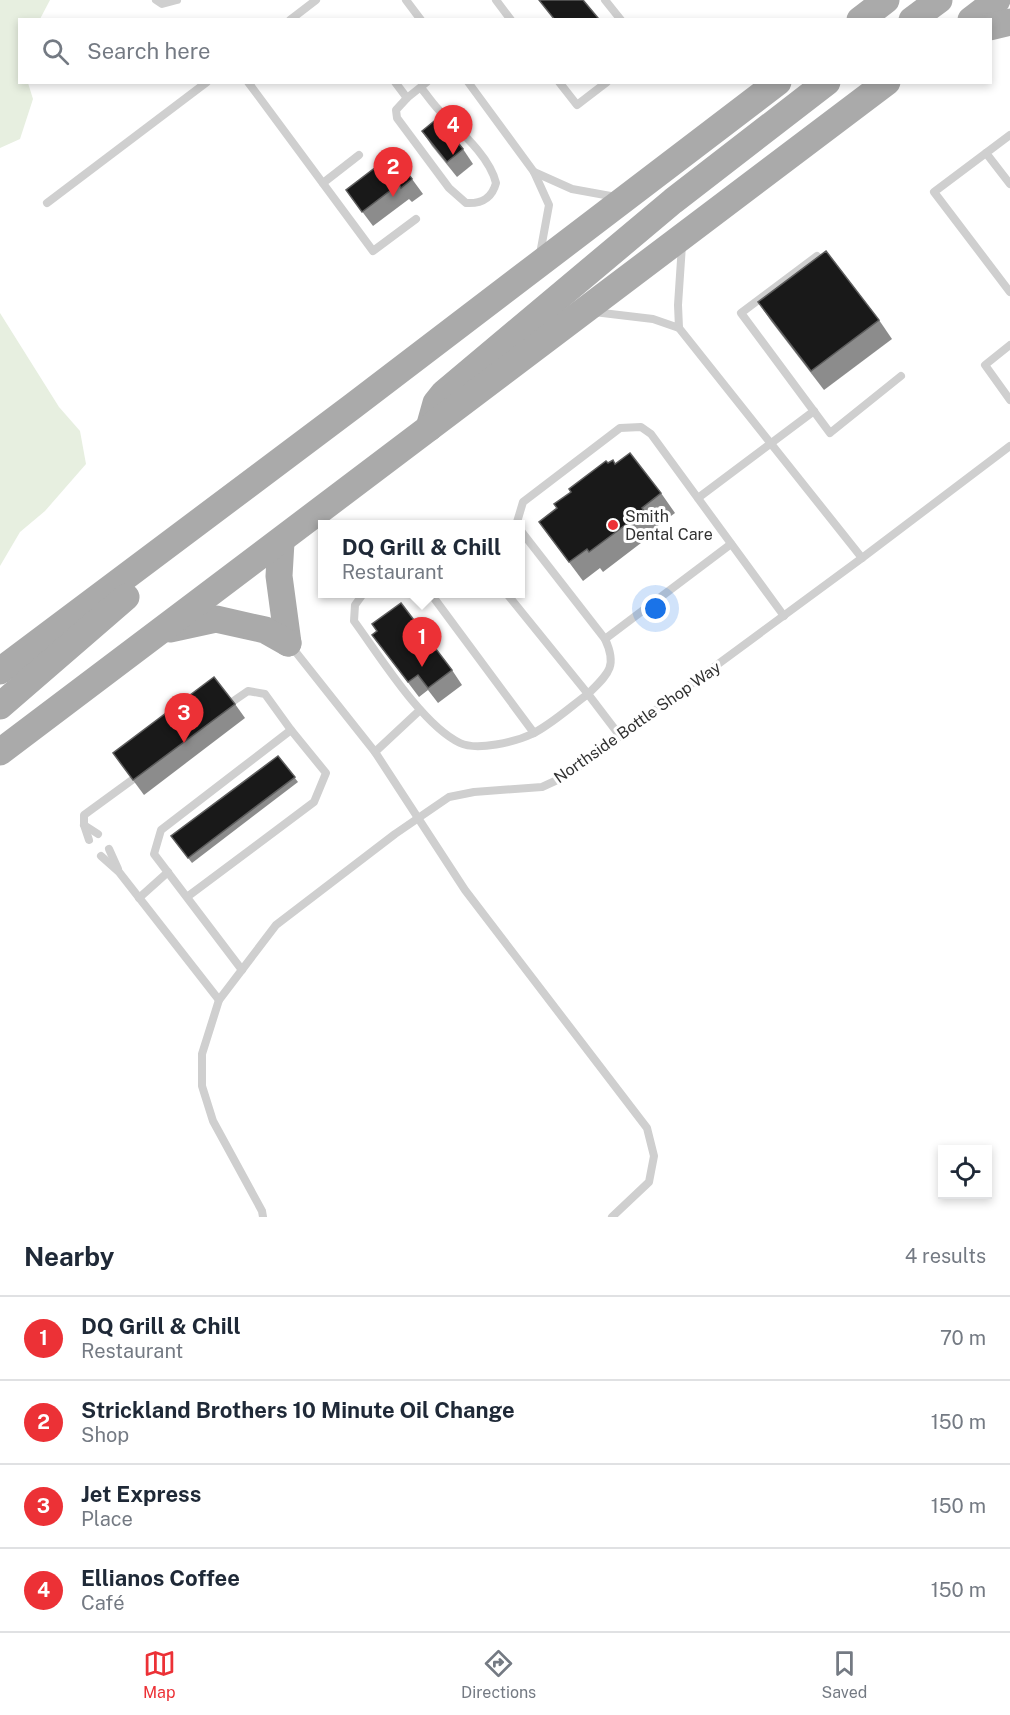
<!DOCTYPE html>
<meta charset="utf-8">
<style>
body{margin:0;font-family:"Public Sans",sans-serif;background:#f2f2f3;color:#1f2937}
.controls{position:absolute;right:18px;bottom:18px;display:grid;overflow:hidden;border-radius:0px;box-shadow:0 3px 9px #0003}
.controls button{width:54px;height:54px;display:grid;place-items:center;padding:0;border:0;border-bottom:2px solid #e0e1e3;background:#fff;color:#1f2937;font:30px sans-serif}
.you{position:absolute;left:656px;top:609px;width:21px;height:21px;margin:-15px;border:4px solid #fff;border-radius:50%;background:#1a73e8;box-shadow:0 0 0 9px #1a73e833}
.badge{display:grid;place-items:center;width:39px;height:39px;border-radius:50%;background:#ec3136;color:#fff;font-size:20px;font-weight:700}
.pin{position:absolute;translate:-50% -50px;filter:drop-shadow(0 2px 3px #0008)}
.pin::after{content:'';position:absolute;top:32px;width:21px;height:18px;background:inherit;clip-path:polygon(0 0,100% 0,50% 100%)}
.popup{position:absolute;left:318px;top:520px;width:207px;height:78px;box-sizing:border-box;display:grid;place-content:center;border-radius:0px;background:#fff;filter:drop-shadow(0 2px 4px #0005);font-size:20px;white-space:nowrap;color:#747a83}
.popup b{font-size:22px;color:#1f2937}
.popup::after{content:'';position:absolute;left:50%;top:100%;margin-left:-12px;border:12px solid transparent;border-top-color:#fff}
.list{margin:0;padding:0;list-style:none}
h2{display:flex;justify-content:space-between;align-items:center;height:78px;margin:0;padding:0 24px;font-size:26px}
h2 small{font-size:20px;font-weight:400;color:#747a83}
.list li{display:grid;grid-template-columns:39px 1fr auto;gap:18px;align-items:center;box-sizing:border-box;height:84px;padding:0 24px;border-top:2px solid #e0e1e3}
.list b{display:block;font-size:22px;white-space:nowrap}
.list p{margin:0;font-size:20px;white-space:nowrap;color:#747a83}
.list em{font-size:20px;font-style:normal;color:#747a83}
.icon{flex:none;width:33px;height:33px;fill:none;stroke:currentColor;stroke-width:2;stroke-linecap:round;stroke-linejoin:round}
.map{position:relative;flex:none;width:1010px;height:1217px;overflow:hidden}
.search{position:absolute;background:#fff;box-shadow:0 3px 9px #0003;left:18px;right:18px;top:18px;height:66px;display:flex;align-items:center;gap:15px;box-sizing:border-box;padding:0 21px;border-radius:0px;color:#747a83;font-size:22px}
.sheet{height:414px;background:#fff}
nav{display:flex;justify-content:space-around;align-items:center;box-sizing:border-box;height:84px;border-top:2px solid #e0e1e3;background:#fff;font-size:16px;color:#747a83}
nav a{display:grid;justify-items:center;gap:3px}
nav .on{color:#ec3136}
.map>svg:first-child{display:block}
.green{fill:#e7efe0}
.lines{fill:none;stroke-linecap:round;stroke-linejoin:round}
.lane{stroke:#cfcfcf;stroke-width:8}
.primary{stroke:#aaa;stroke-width:27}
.wall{fill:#8c8c8c}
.building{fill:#191919;stroke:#5e5e5e;stroke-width:1.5}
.poi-dot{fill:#ec3136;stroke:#fff;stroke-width:2}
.labels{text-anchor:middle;stroke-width:6;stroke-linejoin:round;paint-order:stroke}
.poi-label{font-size:16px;fill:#323232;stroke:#fff;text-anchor:start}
.street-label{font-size:16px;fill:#323232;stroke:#fff}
</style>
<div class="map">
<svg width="1010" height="1217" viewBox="0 0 1010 1217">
<rect width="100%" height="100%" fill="#fff"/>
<g class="green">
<polygon points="0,0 50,0 40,19 20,20 20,82 28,83 33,99 20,139 0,148"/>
<polygon points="0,313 59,407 80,431 86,464 45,511 20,532 0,566"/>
</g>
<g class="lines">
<g class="lane">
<polyline points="156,0 162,4 177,0"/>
<polyline points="406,0 421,20"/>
<polyline points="496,0 511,20"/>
<polyline points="605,0 621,20"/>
<polyline points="290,20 316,0"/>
<polyline points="248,82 373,251 416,219"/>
<polyline points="395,82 407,98 427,82"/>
<polyline points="468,82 534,172 549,205 540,254"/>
<polyline points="559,82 577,105 607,82"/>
<path d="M407 98 396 110 397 118 449 188 466 203C482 204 492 198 496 183 490 157 460 131 442 113 434 106 428 96 421 88"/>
<polyline points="1010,135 986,153 1010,184"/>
<polyline points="986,153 934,192 1010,292"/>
<polyline points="534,172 572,189 616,197"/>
<polyline points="323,183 359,155"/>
<polyline points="47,203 207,82"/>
<polyline points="817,256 741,313 830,433 901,376"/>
<polyline points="594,312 653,319 679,328 678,305 682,245"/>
<polyline points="679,328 862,558"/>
<polyline points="1010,345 985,365 1010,400"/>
<polyline points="698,498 814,411"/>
<polyline points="518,524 517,522 523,502 620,428 641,427 651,434 784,616"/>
<polyline points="521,531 605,639 731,544"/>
<path d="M363 594 355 605 354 621C379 655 422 725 460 743 477 751 515 742 532 734 552 724 570 707 588 694L507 594"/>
<polyline points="431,594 534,733"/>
<path d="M605 639C618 667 608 674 588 694L620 736"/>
<polyline points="291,646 375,752 465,890 647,1128 654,1156 649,1182 612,1217"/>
<polyline points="232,702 248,691 265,694 291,730"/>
<polyline points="375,752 420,710"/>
<polyline points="84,825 98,834"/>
<polyline points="89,840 84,825 84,815 132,780"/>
<polyline points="109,849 118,869"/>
<polyline points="101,856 119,872 219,1000"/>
<polyline points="187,897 314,802 326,773 291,730 161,830 154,854 242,970"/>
<polyline points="139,898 168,872"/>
<polyline points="263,1217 262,1211 213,1121 202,1086 202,1054 219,1000 276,925 395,834 449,797 474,792 542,787 566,776 862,558 1010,446"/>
</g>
<g class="primary">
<polyline points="860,20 886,0"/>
<polyline points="912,20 939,0"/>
<polyline points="971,20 997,0"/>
<polyline points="990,27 1010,22"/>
<polyline points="429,428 436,403 444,393 673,201 827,82"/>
<polyline points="281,542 279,576 288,643"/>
<polyline points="170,629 216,619 265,630 288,643"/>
<polyline points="0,671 353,406 778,82"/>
<polyline points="0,706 126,597"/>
<polyline points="0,752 887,82"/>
</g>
</g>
<g class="wall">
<polygon points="422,131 463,149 473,164 457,177 432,146"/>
<polygon points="412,179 423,194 412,202 409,199 373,226 346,190"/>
<polygon points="758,302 879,320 892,339 824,390 771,321"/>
<polygon points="608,463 615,464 661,493 675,513 656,527 658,530 603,572 600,568 583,581 539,522 557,508"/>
<polygon points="372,624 452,670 462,685 438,703 428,690 419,697 372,635 377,631"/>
<polygon points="235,704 245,718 144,795 113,753"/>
<polygon points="278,756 298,782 192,863 171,836"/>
</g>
<g class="building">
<polygon points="539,0 583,0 598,18 596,20 555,20"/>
<polygon points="438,118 463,149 447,162 422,131"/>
<polygon points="393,154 412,179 401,188 399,184 362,212 346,190"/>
<polygon points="826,251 879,320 811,371 758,302"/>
<polygon points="630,453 661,493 642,508 644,511 589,552 587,549 569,562 539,522 557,508 554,504 571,492 569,489 606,461 608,463 613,460 615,464"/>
<polygon points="401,603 452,670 428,688 418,675 408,682 372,635 377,631 372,624"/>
<polygon points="214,677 235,704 133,780 113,753"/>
<polygon points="278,756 295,777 188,858 171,836"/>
</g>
<circle class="poi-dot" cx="613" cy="525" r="6"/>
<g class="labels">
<g class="poi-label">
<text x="625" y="522">Smith<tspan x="625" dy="18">Dental Care</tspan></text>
</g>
<g class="street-label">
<text transform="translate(637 722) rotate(-35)" y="6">Northside Bottle Shop Way</text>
</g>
</g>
</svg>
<div class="controls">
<button><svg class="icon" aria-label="locate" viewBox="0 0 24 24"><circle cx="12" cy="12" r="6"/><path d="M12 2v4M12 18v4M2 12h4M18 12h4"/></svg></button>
</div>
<div class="you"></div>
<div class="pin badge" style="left:422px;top:667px">1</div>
<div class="popup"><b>DQ Grill &amp; Chill</b>Restaurant</div>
<div class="pin badge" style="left:393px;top:197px">2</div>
<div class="pin badge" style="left:184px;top:743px">3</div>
<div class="pin badge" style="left:453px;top:155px">4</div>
<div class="search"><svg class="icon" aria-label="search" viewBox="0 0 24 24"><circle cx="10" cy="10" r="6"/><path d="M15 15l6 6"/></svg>Search here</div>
</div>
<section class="sheet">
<h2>Nearby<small>4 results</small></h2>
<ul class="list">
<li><span class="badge">1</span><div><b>DQ Grill &amp; Chill</b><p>Restaurant</p></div><em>70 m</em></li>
<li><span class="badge">2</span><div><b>Strickland Brothers 10 Minute Oil Change</b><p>Shop</p></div><em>150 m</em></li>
<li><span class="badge">3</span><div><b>Jet Express</b><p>Place</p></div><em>150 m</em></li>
<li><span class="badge">4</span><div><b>Ellianos Coffee</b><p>Café</p></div><em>150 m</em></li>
</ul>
</section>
<nav>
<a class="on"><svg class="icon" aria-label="map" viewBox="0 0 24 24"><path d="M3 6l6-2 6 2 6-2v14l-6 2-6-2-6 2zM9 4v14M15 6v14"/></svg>Map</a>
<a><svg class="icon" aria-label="directions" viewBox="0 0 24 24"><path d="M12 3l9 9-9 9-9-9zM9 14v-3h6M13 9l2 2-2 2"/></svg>Directions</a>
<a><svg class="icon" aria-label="saved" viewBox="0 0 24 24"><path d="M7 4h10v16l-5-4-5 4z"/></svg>Saved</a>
</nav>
